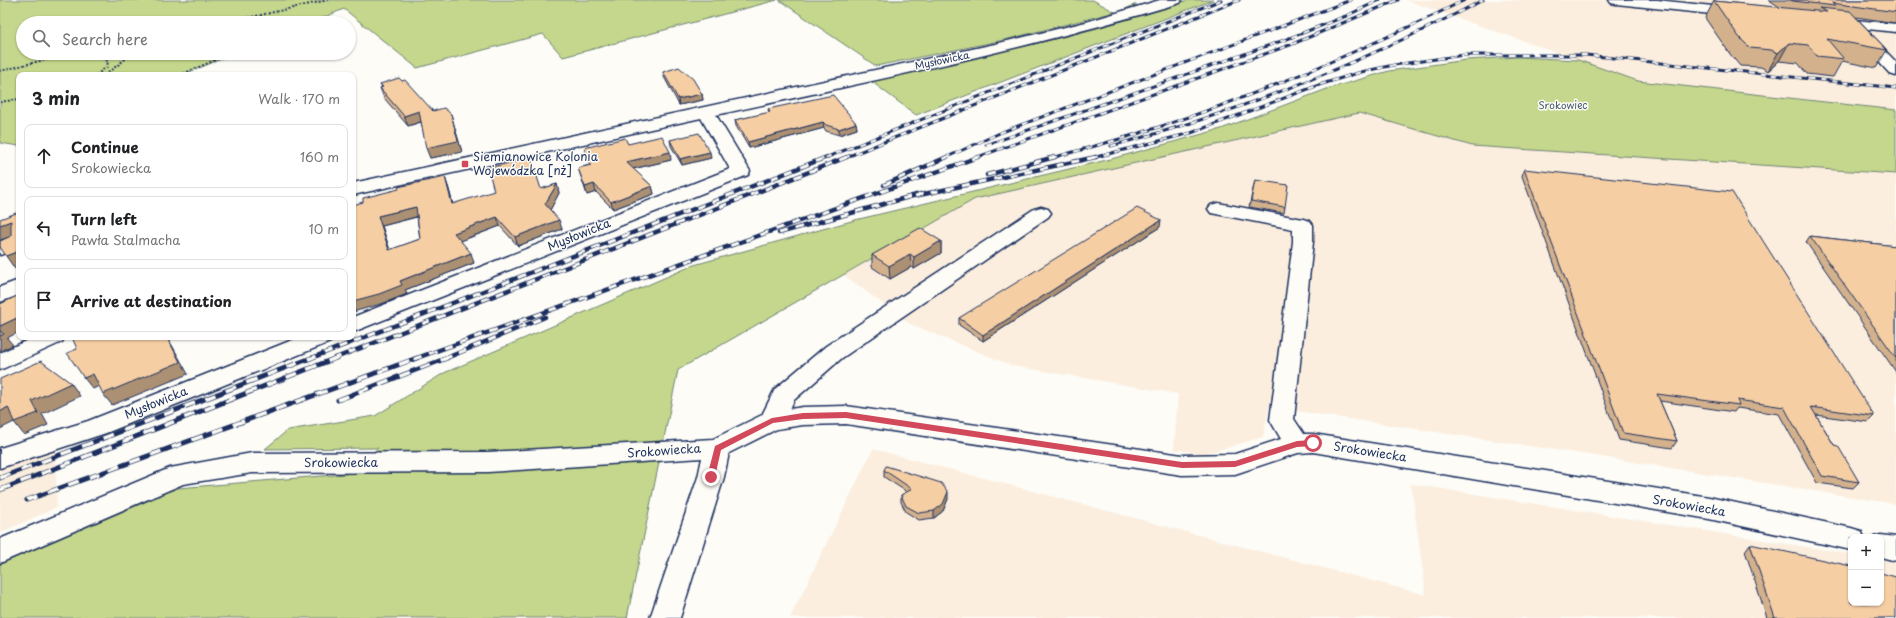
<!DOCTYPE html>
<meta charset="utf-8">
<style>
body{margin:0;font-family:"Playpen Sans",sans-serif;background:#f6f6f6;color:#202124}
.controls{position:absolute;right:12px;bottom:12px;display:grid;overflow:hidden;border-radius:8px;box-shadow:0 1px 3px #0004}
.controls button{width:36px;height:36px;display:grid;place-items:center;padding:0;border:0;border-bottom:1px solid #e0e0e0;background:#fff;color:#202124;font:20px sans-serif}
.stop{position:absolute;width:12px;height:12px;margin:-9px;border:3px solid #d1495b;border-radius:50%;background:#fff}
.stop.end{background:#d1495b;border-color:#fff;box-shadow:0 1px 4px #0008}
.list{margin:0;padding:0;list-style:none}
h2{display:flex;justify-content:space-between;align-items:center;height:52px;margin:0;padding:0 16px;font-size:17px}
h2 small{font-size:13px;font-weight:400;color:#757577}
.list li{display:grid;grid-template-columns:26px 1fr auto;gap:12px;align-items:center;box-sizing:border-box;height:64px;margin:0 8px 8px;padding:0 8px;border:1px solid #e0e0e0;border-radius:8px}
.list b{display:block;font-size:15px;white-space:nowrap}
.list p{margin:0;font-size:13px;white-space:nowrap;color:#757577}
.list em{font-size:13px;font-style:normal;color:#757577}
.icon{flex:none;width:22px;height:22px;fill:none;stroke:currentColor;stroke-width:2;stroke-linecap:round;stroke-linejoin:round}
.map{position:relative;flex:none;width:1896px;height:618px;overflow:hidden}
.search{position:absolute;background:#fff;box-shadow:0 1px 3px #0004;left:16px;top:16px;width:340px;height:44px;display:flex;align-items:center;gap:10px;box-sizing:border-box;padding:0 14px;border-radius:22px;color:#757577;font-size:15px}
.panel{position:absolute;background:#fff;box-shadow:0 1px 3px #0004;left:16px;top:72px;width:340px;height:268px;border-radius:8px}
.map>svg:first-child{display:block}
.built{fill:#fbeede}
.green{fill:#c4d78c;stroke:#708375}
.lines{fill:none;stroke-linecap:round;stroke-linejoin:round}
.minor-casing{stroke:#1b2f5e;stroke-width:3}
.path{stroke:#1b2f5e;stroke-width:2;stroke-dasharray:2 2;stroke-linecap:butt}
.minor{fill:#fdfcf7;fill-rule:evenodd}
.rail-far2-casing{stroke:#1b2f5e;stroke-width:3}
.rail-far1-casing{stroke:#1b2f5e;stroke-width:4.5}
.rail-casing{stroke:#1b2f5e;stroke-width:5}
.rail-far2{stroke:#fdfcf7;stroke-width:2;stroke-dasharray:6;stroke-linecap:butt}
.rail-far1{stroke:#fdfcf7;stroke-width:3;stroke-dasharray:8;stroke-linecap:butt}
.rail{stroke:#fdfcf7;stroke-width:3.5;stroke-dasharray:11;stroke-linecap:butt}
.wall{fill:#d3b18d;stroke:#1b2f5e;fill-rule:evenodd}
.shaded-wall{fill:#ac9073;stroke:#1b2f5e}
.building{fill:#f5cea4;stroke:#1b2f5e;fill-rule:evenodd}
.route{fill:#d1495b}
.poi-dot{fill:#d1495b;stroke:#fdfcf7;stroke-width:1.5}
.labels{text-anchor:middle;stroke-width:3;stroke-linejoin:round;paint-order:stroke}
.far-street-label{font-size:10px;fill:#1b2f5e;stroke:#fdfcf7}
.far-park-label{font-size:10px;fill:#45596a;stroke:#fdfcf7}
.poi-label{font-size:12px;fill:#1b2f5e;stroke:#fdfcf7;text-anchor:start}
.street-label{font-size:12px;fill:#1b2f5e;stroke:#fdfcf7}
</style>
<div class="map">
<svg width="1896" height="618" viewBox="0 0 1896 618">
<rect width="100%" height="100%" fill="#fdfcf7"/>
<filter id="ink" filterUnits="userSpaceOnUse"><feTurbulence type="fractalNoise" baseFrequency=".025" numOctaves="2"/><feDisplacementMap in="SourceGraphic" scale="8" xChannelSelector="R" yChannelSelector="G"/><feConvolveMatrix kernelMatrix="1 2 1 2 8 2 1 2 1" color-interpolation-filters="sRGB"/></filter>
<g filter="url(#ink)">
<g class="built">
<polygon points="1406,0 1896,0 1896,111 1638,81"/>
<polygon points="1359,113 1472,146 1896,174 1896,504 1602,457 1269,407 1263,437 1204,454 1174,449 1178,394 1013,366 910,324 844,275 975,199"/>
<polygon points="55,446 57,507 0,533 0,464"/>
<polygon points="873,449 1426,595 1411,484 1851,554 1851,603 1881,603 1881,559 1896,562 1896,618 790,618"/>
</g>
<g class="green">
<polygon points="0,0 777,0 563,57 543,34 417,68 344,9 310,23 23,23 23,53 236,53 182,75 19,75 19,146 0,143"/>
<polygon points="779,0 1093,0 1115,12 1004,40 876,66"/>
<path d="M1188 0H1213L916 115 872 82 885 77C986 54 1090 35 1188 0Z"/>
<polygon points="1136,4 1137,6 1124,12 989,46 838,78 1006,41 1117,13"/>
<polygon points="1518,57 1578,60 1638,81 1896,110 1896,174 1472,146 1359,113 975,199 678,370 627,618 0,618 0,564 178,488 346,474 378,448 265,449 288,430 375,416 444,373 694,265 855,220 1111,159 1221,129 1327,89 1389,71 1466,60"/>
<path d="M594 130 437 166 433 164C487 154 540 142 594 130Z"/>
</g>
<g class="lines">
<defs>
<g id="minor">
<path d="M1160 0H1182L1180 3C1027 49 872 81 716 115L750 171 748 175 353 332V317L730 169 701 118 353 195V183L995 44 1086 22Z"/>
<polygon points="1609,0 1657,0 1740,9 1745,10 1747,13 1745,16 1740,17 1616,4 1611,3"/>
<polygon points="1834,18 1896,24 1896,32 1829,25 1827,22 1829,19"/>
<polygon points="1862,30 1867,32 1896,62 1896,76 1890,74 1857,38 1854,35 1857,32"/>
<polygon points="1218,203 1303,219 1310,221 1313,225 1313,242 1294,419 1304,434 1313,434 1709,497 1851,528 1861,531 1864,537 1851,537 1851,550 1709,519 1313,452 1298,453 1235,474 1182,475 846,424 803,425 777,429 729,453 724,477 680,618 650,618 698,477 702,458 488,472 252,473 183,484 0,563 0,539 170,468 252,453 488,452 713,439 762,415 775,389 826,346 1034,209 1041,207 1048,209 1051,213 1048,217 842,358 794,400 790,409 803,407 846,406 1182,455 1235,454 1281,439 1270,420 1293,242 1293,229 1211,213 1208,209 1211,205"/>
<polygon points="19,235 19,248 0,255 0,242"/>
<polygon points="19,280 19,295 0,302 0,287"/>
<polygon points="34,337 65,337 62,342 0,370 0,353"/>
<polygon points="300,337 333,337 330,342 106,433 0,468 0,448 88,421"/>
<polygon points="1881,535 1896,537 1896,561 1881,557 1881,537 1874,537"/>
</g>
</defs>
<use href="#minor" class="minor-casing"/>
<g class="path">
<polyline points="225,23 328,0"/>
<path d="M0 71C30 64 80 47 108 61L107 67 96 75"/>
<polyline points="105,75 133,53"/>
<polyline points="180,75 232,53"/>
<polyline points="0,102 19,99"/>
</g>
<use href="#minor" class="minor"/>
<defs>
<g id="rail-far2">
<polyline points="986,145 1287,39 1346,16 1380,0"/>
<path d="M1111 146C1240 113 1365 61 1483 0"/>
<polyline points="825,158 1221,0"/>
<polyline points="844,158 1239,0"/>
<polyline points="945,158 1002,132 1351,0"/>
<polyline points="975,158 1290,45 1398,0"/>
<path d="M1051 158C1088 148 1126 138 1162 126 1266 92 1367 48 1465 0"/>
<polyline points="1092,158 1191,133 1319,85 1361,72 1394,65 1464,55 1586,55 1896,88"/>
</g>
<g id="rail-far1">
<polyline points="987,175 1055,157"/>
<polyline points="884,185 947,157"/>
<polyline points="915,196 1096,157"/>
<polyline points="779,233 920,194"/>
<polyline points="309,359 827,157"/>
<polyline points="333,359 847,157"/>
<polyline points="414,359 978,157"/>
<polyline points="444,359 545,317"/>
</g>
<g id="rail">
<polyline points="338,400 447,358"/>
<polyline points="0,478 311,358"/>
<polyline points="0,490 336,358"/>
<polyline points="27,500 417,358"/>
</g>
</defs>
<use href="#rail-far2" class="rail-far2-casing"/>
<use href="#rail-far1" class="rail-far1-casing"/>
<use href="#rail" class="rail-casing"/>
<use href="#rail-far2" class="rail-far2"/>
<use href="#rail-far1" class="rail-far1"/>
<use href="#rail" class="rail"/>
</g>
<g class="wall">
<polygon points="1769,0 1896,0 1896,23 1856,17 1887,50 1876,68 1842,61 1833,77 1807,74 1798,63 1779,61 1768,71 1761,67 1740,66 1730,54 1705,18 1714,1 1781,8"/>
<polygon points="663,72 702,94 703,100 679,105 664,77"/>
<polygon points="380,84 433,111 451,114 454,125 462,152 430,158 421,122 408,126 384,98 380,88 382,87"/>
<polygon points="768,109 856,123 857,129 839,135 826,131 824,128 749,148 736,126 735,120 769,113"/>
<polygon points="670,140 711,158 682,165 671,146"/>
<polygon points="628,144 671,160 633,169 652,186 654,194 613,209 596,192 587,195 578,168 590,165 586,155 584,148"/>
<polygon points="1524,169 1874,416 1868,422 1816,415 1834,445 1859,482 1853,488 1817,483 1779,414 1737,408 1734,412 1660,401 1677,441 1672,448 1619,440 1522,176"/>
<polygon points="1255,180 1285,207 1284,213 1249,207"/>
<path d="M557 184 559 193 550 210 562 229 518 246 500 226 461 241 474 263 405 290 407 294 384 303 363 202 448 186 453 204 541 189ZM417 217 420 239 390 250 382 226Z"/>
<polygon points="1160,227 983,341 959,325 959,318"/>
<polygon points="1810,236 1896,246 1896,372 1806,242"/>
<polygon points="941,241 941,253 914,269 911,267 890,279 872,267 872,255"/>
<polygon points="884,470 948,499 943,511 934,518 919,520 906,512 901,502 901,495 907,492 884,477"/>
<polygon points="1750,544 1896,618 1767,618 1745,551"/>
</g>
<g class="shaded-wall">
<polygon points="1789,43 1779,61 1768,71 1778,53"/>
<polygon points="702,94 703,100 679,105 678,99"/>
<polygon points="419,111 423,121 408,126 404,116"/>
<polygon points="451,114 454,125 462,152 430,158 426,148"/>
<polygon points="823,122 824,128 749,148 748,142"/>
<polygon points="856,123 857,129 839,135 839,129"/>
<polygon points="670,152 671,160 628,170 626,162"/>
<polygon points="710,152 711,158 682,165 680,159"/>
<polygon points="445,177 448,186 455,213 452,204"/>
<polygon points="557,184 559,193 548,214 545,204"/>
<polygon points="594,184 596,192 587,195 585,187"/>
<polygon points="652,186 654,194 613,209 611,202"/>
<polygon points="416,207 419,216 382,226 393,260 389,250 378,216"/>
<polygon points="497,217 500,226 457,242 454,233"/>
<polygon points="559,220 562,229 518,246 515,237"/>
<polygon points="1161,220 1160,227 983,341 983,335"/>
<polygon points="11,221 19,234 0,240 0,225"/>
<polygon points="941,241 941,253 914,269 914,257"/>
<polygon points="19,251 19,267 15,269 6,256"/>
<polygon points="471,253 474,263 405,290 407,294 384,303 353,312 353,301 400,281"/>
<polygon points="910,254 911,267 890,279 889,266"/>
<polygon points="19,317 19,332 7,338 13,345 0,351 0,326"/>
<polygon points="167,337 170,337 168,338 188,374 112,405 103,394"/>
<polygon points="93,374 101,385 93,389 84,378"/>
<polygon points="71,383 80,396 42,414 48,425 24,435 14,422 0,429 0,412 8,407"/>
<polygon points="948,492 948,499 943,511 934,518 934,511"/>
</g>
<g class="building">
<polygon points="1791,0 1896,0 1896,12 1832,3 1835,6 1793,1"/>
<polygon points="1714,1 1827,12 1819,8 1850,11 1887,50 1827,39 1844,59 1817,56 1808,45 1789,43 1778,53 1771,50 1750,48 1739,37"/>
<polygon points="679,67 693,79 702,94 678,99 663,72"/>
<polygon points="399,78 402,81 405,80 433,111 444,108 451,114 458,141 426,148 419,111 404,116 380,88 383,87 380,84"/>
<polygon points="833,95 856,123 839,129 826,125 823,122 748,142 735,120 770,112 768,109"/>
<polygon points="699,133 710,152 680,159 670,140"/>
<polygon points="662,136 670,152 626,162 652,186 611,202 594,184 585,187 578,168 591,165 584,148 625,138 628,144"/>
<path d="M531 158 541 189 557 184 545 204 559 220 515 237 497 217 454 233 471 253 400 281 402 285 379 294 353 301V205L363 202V198L399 189 398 187 445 177 452 204 494 191 488 168ZM416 207 420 239 389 250 378 216Z"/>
<polygon points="1524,169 1732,192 1874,416 1811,407 1834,445 1838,446 1859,482 1822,476 1784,407 1737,400 1739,405 1657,394 1677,441 1623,433"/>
<polygon points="1255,180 1288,185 1285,207 1251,201"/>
<polygon points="1137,208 1161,220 983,335 959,318"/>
<polygon points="19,212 19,251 6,256 0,247 0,241 11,236 11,221 0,225 0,219"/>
<polygon points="920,228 941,241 914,257 910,254 889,266 872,255"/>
<polygon points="1810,236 1896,246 1896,358"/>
<polygon points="17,296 19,297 19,317 0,326 0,304"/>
<polygon points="0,331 4,334 0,336"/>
<polygon points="72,337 167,337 180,362 103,394 93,374 84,378 67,353 77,349"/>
<polygon points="41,361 71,383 32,401 38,413 14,422 8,407 0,412 0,379"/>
<polygon points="886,466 941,483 948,492 943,504 934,511 919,513 906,506 901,495 912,489 884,470"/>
<polygon points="1750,544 1851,566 1851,603 1881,603 1881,573 1896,577 1896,618 1775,618"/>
</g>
</g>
<polygon class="route" points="846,412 1182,462 1235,461 1297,441 1313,440 1317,443 1313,446 1297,447 1235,467 1182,468 846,418 803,419 773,423 721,450 715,477 711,480 707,477 715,446 772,418 803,413"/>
<rect class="poi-dot" x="461" y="160" width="8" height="8" rx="2"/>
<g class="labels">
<g class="far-street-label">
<text transform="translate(942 60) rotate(-12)" y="4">Mysłowicka</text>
</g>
<g class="far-park-label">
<text x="1563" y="109">Srokowiec</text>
</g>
<g class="poi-label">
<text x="473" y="161">Siemianowice Kolonia<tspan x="473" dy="14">Wojewódzka [nż]</tspan></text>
</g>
<g class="street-label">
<text transform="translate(579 235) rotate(-22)" y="4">Mysłowicka</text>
<text transform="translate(156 403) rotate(-22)" y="4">Mysłowicka</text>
<text transform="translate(664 451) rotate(-4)" y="4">Srokowiecka</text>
<text transform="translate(1370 452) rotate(9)" y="4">Srokowiecka</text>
<text x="341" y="467">Srokowiecka</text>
<text transform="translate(1689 506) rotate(10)" y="4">Srokowiecka</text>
</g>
</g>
</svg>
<div class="controls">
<button>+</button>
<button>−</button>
</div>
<div class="stop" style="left:1313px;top:443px"></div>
<div class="stop end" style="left:711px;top:477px"></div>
<div class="search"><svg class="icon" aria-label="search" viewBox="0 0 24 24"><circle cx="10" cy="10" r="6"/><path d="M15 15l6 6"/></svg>Search here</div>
<section class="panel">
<h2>3 min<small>Walk · 170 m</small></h2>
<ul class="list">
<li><svg class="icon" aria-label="ahead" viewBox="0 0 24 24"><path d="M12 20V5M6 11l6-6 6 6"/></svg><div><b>Continue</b><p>Srokowiecka</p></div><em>160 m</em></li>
<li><svg class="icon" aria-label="left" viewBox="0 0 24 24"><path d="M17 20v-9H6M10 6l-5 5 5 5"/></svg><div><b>Turn left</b><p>Pawła Stalmacha</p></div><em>10 m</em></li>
<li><svg class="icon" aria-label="arrive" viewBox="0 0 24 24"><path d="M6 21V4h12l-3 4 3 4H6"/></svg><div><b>Arrive at destination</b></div></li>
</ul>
</section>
</div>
